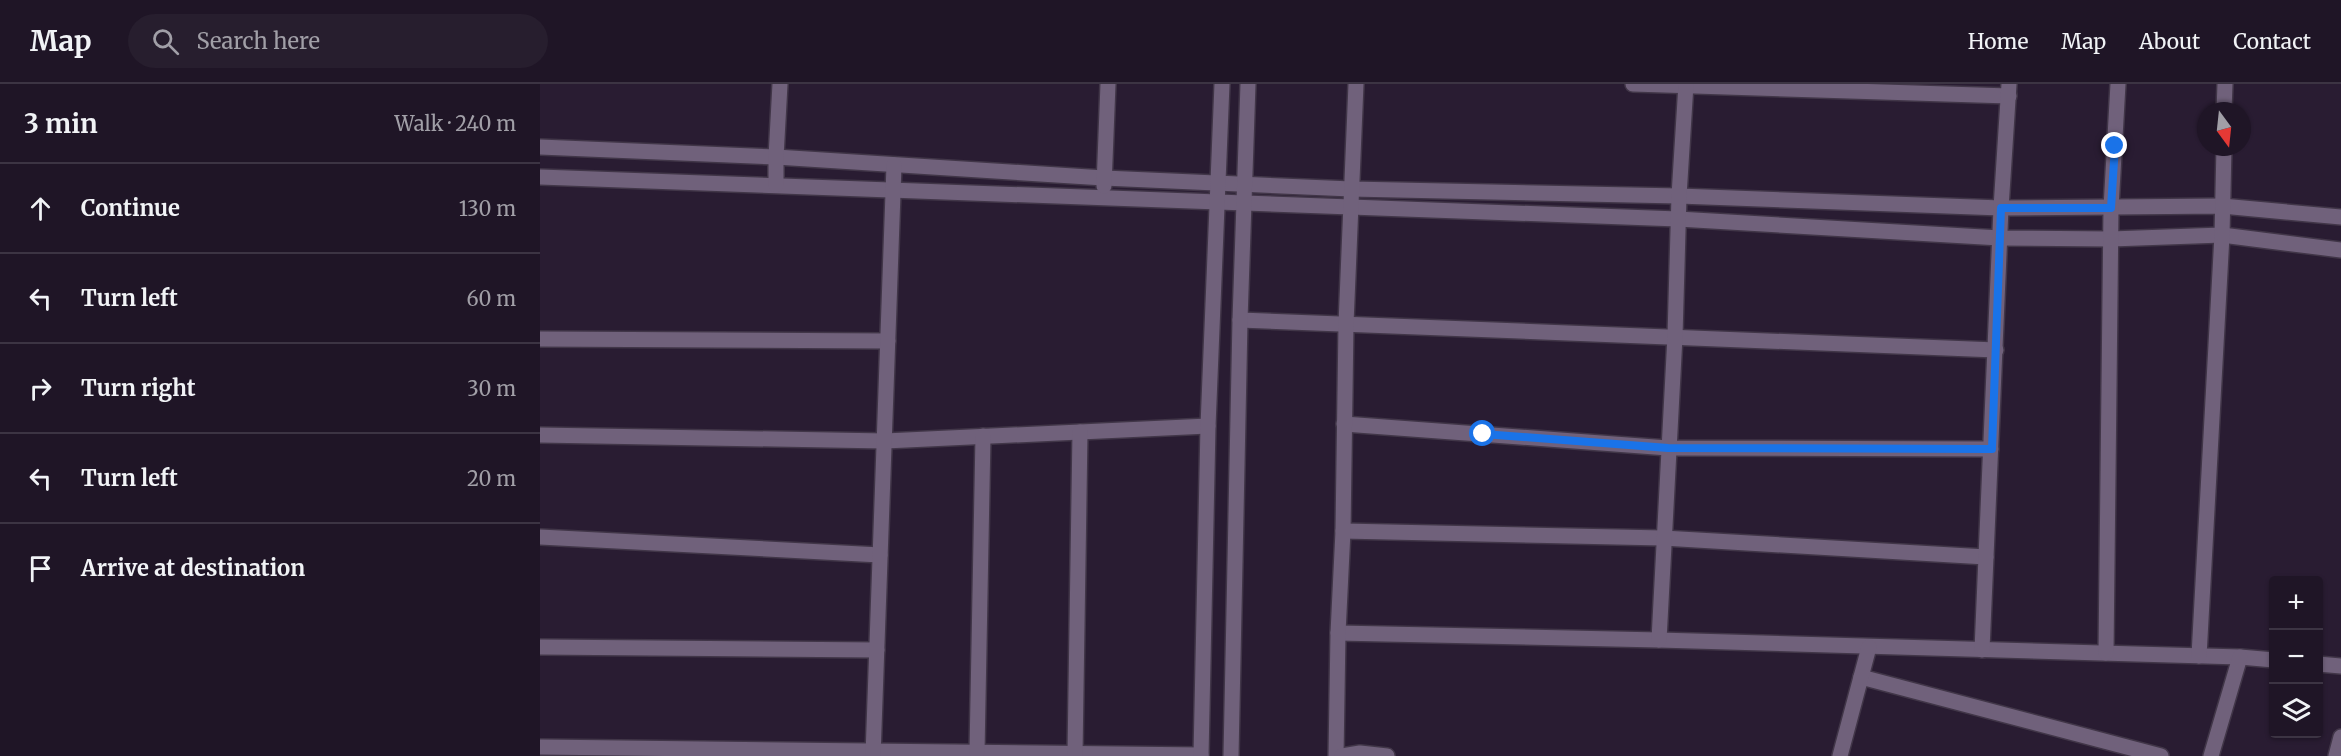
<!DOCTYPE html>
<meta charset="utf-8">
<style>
body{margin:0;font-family:Merriweather,serif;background:#271e2e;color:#f1f3f6}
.controls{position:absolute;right:18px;bottom:18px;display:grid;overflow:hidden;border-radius:6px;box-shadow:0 2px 4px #0004}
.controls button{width:54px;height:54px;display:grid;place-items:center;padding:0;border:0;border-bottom:2px solid #3c3443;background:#1f1526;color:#f1f3f6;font:30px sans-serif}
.compass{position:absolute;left:1657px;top:18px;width:54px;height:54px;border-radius:50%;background:#1f1526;box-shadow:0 2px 4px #0004;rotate:165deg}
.stop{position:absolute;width:18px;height:18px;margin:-14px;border:4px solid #1a73e8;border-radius:50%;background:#fff}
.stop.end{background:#1a73e8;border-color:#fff;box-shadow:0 2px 6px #0008}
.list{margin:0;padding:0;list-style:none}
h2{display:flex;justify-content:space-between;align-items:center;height:78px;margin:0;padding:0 24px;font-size:26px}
h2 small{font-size:20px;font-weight:400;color:#a19fa7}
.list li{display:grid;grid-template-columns:39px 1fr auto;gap:18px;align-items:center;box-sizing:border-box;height:90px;padding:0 24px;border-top:2px solid #3c3443}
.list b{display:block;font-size:22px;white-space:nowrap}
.list em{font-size:20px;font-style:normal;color:#a19fa7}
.icon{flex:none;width:33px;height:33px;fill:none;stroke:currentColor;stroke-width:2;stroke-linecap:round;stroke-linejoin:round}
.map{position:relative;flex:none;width:1801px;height:672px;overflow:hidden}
header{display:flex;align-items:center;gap:36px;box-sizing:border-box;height:84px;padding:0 30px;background:#1f1526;border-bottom:2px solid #3c3443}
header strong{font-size:28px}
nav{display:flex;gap:33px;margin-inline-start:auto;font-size:21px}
.search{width:420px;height:54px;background:#271e2e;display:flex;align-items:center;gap:15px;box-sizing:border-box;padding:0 21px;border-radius:33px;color:#a19fa7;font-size:22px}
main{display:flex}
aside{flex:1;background:#1f1526}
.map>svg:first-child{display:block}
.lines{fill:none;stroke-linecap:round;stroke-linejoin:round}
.street-casing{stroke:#413648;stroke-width:18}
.street{stroke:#70617b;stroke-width:15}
.route{stroke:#1a73e8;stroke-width:8}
</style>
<header>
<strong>Map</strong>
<div class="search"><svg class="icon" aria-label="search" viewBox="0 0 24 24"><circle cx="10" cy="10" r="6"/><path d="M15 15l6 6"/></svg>Search here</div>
<nav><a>Home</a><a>Map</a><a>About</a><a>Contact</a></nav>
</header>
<main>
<aside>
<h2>3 min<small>Walk · 240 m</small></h2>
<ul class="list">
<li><svg class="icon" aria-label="ahead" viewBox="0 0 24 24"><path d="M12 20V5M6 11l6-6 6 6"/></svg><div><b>Continue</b></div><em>130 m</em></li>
<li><svg class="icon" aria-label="left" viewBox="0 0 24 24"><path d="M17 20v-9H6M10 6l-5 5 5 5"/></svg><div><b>Turn left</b></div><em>60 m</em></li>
<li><svg class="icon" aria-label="right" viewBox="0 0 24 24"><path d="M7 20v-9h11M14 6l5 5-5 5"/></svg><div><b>Turn right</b></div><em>30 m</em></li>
<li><svg class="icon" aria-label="left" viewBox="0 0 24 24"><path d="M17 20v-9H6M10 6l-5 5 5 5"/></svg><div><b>Turn left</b></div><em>20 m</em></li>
<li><svg class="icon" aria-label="arrive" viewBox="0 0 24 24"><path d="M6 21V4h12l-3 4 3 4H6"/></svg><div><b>Arrive at destination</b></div></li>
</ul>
</aside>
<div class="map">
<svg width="1801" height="672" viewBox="0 0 1801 672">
<rect width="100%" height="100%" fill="#291c32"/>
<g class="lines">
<defs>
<g id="street">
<polyline points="1093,0 1469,12"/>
<polyline points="1684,27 1685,0"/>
<polyline points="0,63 236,73 564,94 811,105 1139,112 1461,124 1682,122 1801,133"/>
<polyline points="0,93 1138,135 1460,154 1571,155 1682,151 1801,166"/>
<polyline points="236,101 236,73 240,0"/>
<polyline points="564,102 568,0"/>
<polyline points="700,236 1456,266"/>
<polyline points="0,255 348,257"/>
<polyline points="804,340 1128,364 1451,365"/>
<polyline points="0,351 345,357 668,342"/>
<polyline points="803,447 1123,454 1446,473"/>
<polyline points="0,453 340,471"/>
<polyline points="798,549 1119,556 1700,573 1734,576"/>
<polyline points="1119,556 1135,252 1139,112 1146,0"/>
<polyline points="0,563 337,566"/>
<polyline points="1442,566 1461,124 1469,0"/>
<polyline points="1566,569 1571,124 1578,0"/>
<polyline points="1659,572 1682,151 1684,63"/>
<polyline points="1778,580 1801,582"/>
<polyline points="1321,593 1621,672"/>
<polyline points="0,663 661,671"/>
<polyline points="437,668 443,352"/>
<polyline points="535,670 540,348"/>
<polyline points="333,672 354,81"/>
<polyline points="661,672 668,342 682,0"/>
<polyline points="691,672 700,236 708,0"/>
<polyline points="796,672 798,549 803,447 806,240 816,0"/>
<polyline points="802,672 820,669 847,672"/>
<polyline points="1300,672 1329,563"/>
<polyline points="1671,672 1700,573"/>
<polyline points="1796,672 1801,653"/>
</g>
</defs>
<use href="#street" class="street-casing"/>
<use href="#street" class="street"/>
</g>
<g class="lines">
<polyline class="route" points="943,350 1128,364 1452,365 1461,124 1571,124 1575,62"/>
</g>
</svg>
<div class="controls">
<button>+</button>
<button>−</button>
<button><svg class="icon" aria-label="layers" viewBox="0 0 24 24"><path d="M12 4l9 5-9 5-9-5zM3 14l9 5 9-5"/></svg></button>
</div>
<svg class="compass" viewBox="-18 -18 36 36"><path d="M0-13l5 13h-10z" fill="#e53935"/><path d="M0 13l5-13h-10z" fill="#a19fa7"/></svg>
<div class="stop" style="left:943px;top:350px"></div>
<div class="stop end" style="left:1575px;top:62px"></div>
</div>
</main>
